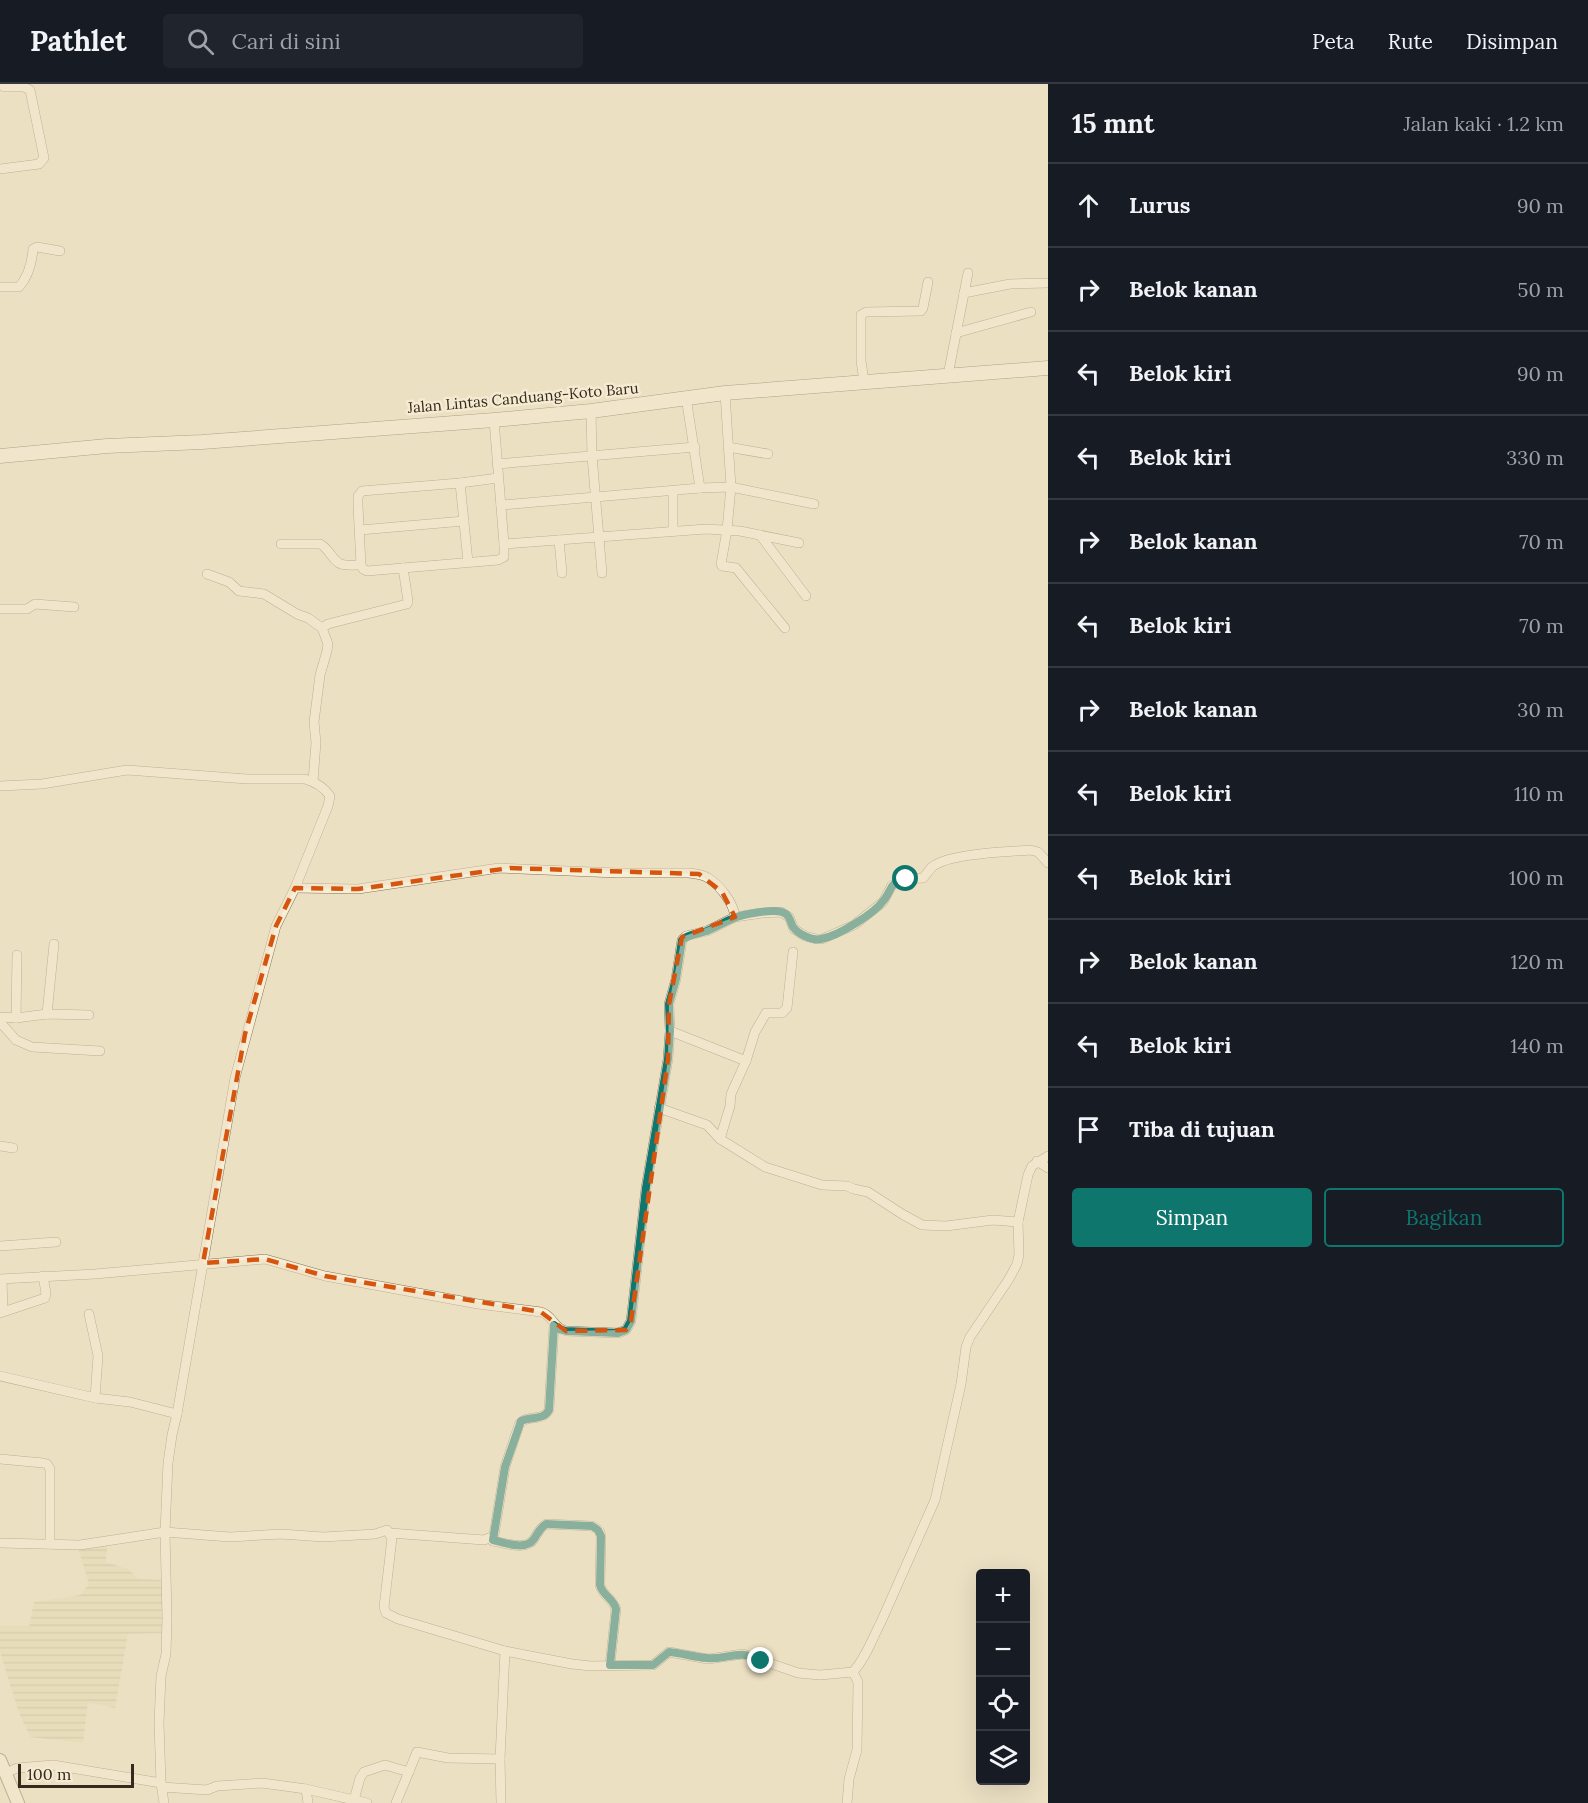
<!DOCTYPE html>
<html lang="id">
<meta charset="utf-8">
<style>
body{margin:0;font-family:Lora,serif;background:#20242c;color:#f1f3f6}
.controls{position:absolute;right:18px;bottom:18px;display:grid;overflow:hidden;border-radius:6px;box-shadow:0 6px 24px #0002}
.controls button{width:54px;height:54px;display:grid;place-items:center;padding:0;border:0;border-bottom:2px solid #363941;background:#171b24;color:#f1f3f6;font:30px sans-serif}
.scale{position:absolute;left:18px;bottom:15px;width:116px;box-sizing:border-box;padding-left:6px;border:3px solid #362a1e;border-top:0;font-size:16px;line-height:21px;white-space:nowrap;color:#362a1e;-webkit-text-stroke:4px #f4ebd2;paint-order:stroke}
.stop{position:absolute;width:18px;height:18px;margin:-14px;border:4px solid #0f766e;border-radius:50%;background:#fff}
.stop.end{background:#0f766e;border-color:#fff;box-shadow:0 2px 6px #0008}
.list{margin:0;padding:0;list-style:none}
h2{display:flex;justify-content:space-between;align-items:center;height:78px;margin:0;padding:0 24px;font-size:26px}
h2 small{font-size:20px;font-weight:400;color:#9ea1a6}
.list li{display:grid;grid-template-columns:39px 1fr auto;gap:18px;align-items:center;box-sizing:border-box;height:84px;padding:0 24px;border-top:2px solid #363941}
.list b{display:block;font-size:22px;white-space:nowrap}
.list em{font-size:20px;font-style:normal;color:#9ea1a6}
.actions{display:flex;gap:12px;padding:18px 24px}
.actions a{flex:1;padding:14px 0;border:2px solid #0f766e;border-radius:6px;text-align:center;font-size:21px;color:#0f766e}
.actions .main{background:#0f766e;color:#fff}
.icon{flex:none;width:33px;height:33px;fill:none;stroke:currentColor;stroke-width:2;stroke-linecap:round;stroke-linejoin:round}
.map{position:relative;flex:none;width:1048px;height:1719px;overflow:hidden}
header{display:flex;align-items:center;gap:36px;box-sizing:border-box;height:84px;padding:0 30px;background:#171b24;border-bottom:2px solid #363941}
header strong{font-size:28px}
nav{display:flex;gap:33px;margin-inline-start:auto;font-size:21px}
.search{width:420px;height:54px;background:#20242c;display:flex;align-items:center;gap:15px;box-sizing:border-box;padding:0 21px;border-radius:6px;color:#9ea1a6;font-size:22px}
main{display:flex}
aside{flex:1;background:#171b24}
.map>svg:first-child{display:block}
.farmland{fill:url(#farmland-rules)}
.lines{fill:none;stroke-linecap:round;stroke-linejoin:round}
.minor-casing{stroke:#86725b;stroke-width:10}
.tertiary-casing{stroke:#86725b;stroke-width:14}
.secondary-casing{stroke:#67533e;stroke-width:15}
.minor{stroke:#f7eed6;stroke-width:9}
.tertiary{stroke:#f7eed6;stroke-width:12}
.secondary{stroke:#f7eed6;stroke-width:14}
.route{stroke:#0f766e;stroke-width:8}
.marked{fill:none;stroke:#d6540e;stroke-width:4.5;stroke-dasharray:12 8;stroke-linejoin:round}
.labels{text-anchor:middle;stroke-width:5;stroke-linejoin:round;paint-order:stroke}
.street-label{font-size:15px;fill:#362a1e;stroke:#f4ebd2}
</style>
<header>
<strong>Pathlet</strong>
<div class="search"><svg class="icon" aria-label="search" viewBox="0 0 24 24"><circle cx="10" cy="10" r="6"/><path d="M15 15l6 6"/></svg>Cari di sini</div>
<nav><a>Peta</a><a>Rute</a><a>Disimpan</a></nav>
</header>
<main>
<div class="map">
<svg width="1048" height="1719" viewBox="0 0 1048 1719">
<defs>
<pattern id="farmland-rules" width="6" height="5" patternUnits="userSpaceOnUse" patternTransform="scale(1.5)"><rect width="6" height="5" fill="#e1dab1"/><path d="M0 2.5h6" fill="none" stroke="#c2bb98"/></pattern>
</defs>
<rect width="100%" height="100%" fill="#ece0c3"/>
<polygon class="farmland" points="108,1455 106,1478 128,1485 138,1495 165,1496 164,1549 128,1550 115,1624 88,1619 83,1659 30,1653 19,1629 0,1568 0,1542 29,1542 34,1518 80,1511 89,1500 76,1458"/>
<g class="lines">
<defs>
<g id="minor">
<polyline points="0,85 39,80 44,74 30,6 24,3 4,3 1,0"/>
<path d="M0 203H19C28 193 32 178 33 165L37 163 60 167"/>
<polyline points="964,209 1010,200 1048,199"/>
<polyline points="956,249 1031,228"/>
<polyline points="948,291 968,189"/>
<polyline points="864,297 861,277 861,231 866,228 921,227 923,224 928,198"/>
<polyline points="725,309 731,403 727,446 721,480 722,482 736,484 785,544"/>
<polyline points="686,313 700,404"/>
<polyline points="591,327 592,372 602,489"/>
<polyline points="494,336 504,460 504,473 498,476 367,487 363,485 361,481 358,422 358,412 362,407 460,399 498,394"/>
<polyline points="728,363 768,370"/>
<polyline points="497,380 695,363"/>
<polyline points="460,399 468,478"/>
<polyline points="673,408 673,447"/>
<polyline points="501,421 700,404 731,403 814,420"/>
<polyline points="360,446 464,437"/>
<polyline points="760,451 806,512"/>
<polyline points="559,456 562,489"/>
<path d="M281 460H320C329 464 333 478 341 480 347 482 355 481 361 481"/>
<polyline points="504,460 706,445 740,447 799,459"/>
<polyline points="207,490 229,498 239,507 264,510 297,530 308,534 322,544"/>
<polyline points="0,525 27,525 35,520 74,523"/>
<polyline points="313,697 316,659 314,638 320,591 327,567 328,560 322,544 328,540 407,520 408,517 403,484"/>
<path d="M0 702 42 700 127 686 247 695H305C315 698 324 703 330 712L328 722 295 804 276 842 235 994 177 1330 172 1351 168 1379 165 1448 167 1534 166 1570 161 1592 159 1639 161 1699 164 1719"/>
<path d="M295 804 358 805 499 784 617 789H689C695 790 702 790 708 794 720 801 734 820 735 833"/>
<polyline points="47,930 54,860"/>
<polyline points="0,933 16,934 47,930 89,931"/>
<polyline points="16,934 17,871"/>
<polyline points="0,938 16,956 32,963 100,967"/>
<polyline points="670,947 746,977"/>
<polyline points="659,1024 707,1041 720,1055 765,1083 822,1101 847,1102 854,1105 868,1108 902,1130 922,1141 946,1142 993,1136 1018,1138"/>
<polyline points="720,1055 730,1022 731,1010 746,977 755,948 766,929 782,929 787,924 793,868"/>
<polyline points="0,1062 13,1064"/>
<polyline points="1037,1077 1048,1084"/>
<polyline points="0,1162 56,1158"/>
<path d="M0 1195 95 1190 265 1175 325 1192 478 1220 541 1228C553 1231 553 1244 566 1247L618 1249 626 1246 631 1237 646 1104 668 975 670 947 669 920 676 895 682 856 686 852 707 847 735 833 762 829 781 828 789 833 794 845 805 852 816 855H822L854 841 883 818 892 801 906 795 923 794C926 791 929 786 932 783 949 769 1008 768 1030 766L1038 768 1048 779"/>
<polyline points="2,1196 3,1227"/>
<polyline points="0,1229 45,1214 46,1209 43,1192"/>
<polyline points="89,1230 98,1272 95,1314"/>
<polyline points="0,1292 95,1314 130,1318 177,1330"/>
<polyline points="0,1375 43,1379 47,1380 50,1385 50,1460"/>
<path d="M390 1449 484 1456 489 1454 493 1457 505 1383 519 1341C526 1329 542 1339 549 1326L554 1241"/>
<path d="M493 1457C505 1459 526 1467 534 1455 538 1449 539 1445 546 1440L592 1442 599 1446 601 1452 600 1501C602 1511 613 1515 616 1525L610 1581"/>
<path d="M0 1459 80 1461 165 1448 230 1453 281 1450 323 1453 375 1450 387 1446 392 1454 384 1523 386 1529 398 1535 505 1567 572 1580 591 1582 653 1581 669 1568 708 1575 743 1570 798 1589 820 1591 853 1588C866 1574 872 1555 881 1538L935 1416 961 1300 966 1263 970 1253 1009 1195 1017 1180 1019 1171 1018 1138 1028 1091 1032 1082 1048 1072"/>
<polyline points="6,1689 17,1684 53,1681 161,1699"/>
<polyline points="162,1703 207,1706 217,1702 262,1699 306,1705 367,1719"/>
<polyline points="306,1705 308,1719"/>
<polyline points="354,1716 360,1694 364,1688 385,1681 409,1688"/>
<polyline points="396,1719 417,1668 448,1674 500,1675"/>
<polyline points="501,1719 500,1675 505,1567"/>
<polyline points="847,1719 849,1695 857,1666 858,1598 853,1588"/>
</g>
<polyline id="tertiary" points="0,1676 18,1719"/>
<polyline id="secondary" points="0,372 107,362 202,358 494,336 591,327 725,309 1048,284"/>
</defs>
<use href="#minor" class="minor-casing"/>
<use href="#tertiary" class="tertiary-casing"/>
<use href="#secondary" class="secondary-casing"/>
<use href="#minor" class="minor"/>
<use href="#tertiary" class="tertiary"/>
<use href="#secondary" class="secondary"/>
</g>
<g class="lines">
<path class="route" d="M761 1577C738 1563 728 1577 706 1574 694 1573 681 1569 669 1568L653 1581H610L616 1525C614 1515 602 1511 600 1501L601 1452 598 1446 592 1442 546 1440C539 1445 538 1449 534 1455 526 1467 505 1459 493 1456L505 1383 521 1337C531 1332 543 1337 549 1326L554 1241 559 1245 566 1247 618 1249 626 1246 631 1237 646 1104 668 975 670 947 669 920 676 895 682 856C689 850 698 850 707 847 716 843 724 838 732 835 742 830 772 825 782 828 790 831 790 837 793 843 798 850 812 857 821 855 838 852 874 830 884 816 893 804 888 800 906 795"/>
</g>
<path d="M0 0H1048V1719H0ZM510 784 699 790 722 808 735 833 682 853 669 920 668 975 631 1237 626 1246 566 1247 541 1228 325 1192 265 1175 203 1179 245 950 276 842 295 804 358 805Z" fill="#ece0c3" fill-opacity=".55" fill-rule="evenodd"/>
<path class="marked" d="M510 784 699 790 722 808 735 833 682 853 669 920 668 975 631 1237 626 1246 566 1247 541 1228 325 1192 265 1175 203 1179 245 950 276 842 295 804 358 805Z"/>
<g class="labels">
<g class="street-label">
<text transform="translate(523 314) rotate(-5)" y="5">Jalan Lintas Canduang-Koto Baru</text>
</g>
</g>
</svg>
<div class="controls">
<button>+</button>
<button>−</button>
<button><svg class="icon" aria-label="locate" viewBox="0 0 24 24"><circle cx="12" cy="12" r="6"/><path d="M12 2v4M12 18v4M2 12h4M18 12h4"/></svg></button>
<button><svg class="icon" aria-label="layers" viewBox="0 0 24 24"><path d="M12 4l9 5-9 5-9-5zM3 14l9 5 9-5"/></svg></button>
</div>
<div class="scale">100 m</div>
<div class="stop" style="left:906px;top:795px"></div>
<div class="stop end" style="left:761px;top:1577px"></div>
</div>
<aside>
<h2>15 mnt<small>Jalan kaki · 1.2 km</small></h2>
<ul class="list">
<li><svg class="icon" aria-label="ahead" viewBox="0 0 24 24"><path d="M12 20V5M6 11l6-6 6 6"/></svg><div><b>Lurus</b></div><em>90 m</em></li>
<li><svg class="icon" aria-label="right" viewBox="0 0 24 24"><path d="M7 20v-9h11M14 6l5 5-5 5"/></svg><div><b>Belok kanan</b></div><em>50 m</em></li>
<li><svg class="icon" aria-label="left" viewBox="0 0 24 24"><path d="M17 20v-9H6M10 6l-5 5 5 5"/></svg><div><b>Belok kiri</b></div><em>90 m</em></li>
<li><svg class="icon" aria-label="left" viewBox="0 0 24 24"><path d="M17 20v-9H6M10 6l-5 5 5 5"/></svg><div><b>Belok kiri</b></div><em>330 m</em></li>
<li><svg class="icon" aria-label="right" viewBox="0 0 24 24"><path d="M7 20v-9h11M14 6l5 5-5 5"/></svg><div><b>Belok kanan</b></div><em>70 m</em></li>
<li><svg class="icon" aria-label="left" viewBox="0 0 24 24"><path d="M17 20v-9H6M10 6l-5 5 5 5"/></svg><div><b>Belok kiri</b></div><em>70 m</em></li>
<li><svg class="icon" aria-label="right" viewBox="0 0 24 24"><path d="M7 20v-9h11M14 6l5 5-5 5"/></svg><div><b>Belok kanan</b></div><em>30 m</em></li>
<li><svg class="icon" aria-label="left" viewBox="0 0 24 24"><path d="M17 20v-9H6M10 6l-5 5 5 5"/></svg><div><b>Belok kiri</b></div><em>110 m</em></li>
<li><svg class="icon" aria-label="left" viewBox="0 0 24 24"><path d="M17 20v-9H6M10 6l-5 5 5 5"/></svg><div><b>Belok kiri</b></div><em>100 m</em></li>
<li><svg class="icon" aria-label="right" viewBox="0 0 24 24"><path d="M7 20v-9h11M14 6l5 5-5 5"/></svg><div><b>Belok kanan</b></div><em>120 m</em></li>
<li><svg class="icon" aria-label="left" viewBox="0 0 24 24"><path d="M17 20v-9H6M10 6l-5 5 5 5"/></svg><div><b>Belok kiri</b></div><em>140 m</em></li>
<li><svg class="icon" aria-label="arrive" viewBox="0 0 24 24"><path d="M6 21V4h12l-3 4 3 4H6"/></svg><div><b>Tiba di tujuan</b></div></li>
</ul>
<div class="actions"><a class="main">Simpan</a><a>Bagikan</a></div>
</aside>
</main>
